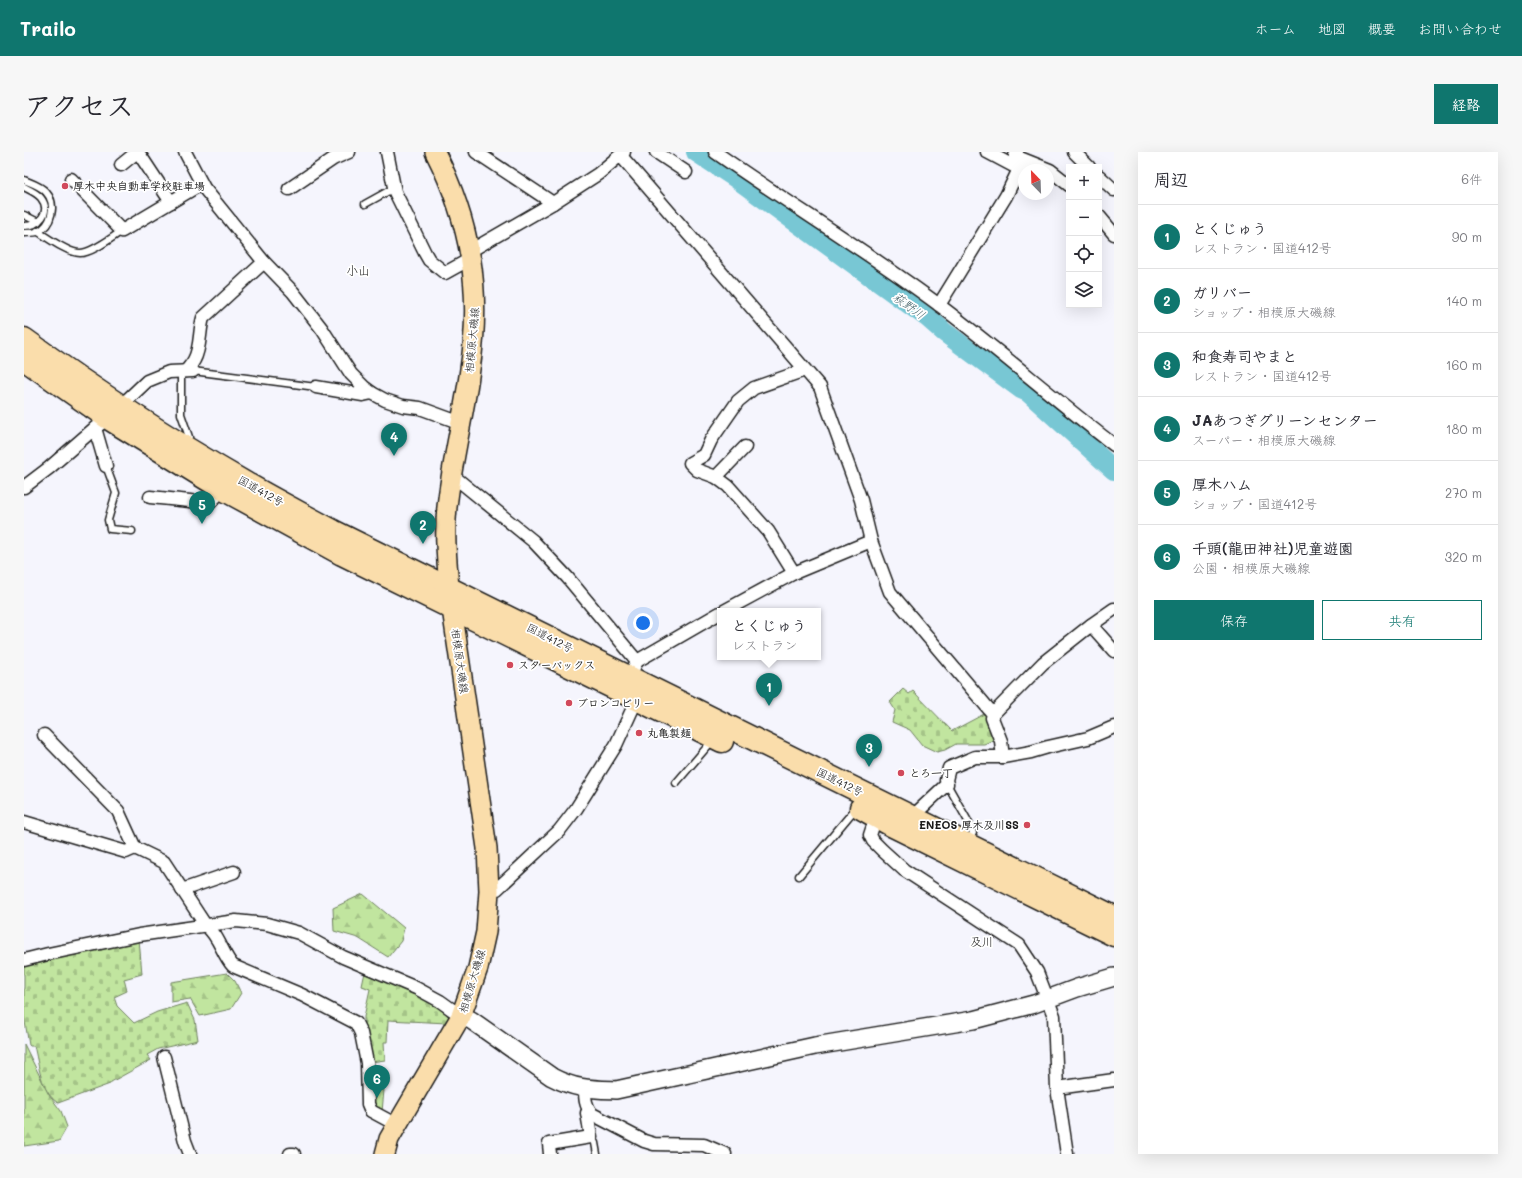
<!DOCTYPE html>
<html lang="ja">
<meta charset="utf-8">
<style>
body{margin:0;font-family:Mali,"Klee One",sans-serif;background:#f7f7f7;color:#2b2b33}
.controls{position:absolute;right:12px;top:12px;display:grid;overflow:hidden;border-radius:0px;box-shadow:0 4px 16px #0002}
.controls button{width:36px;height:36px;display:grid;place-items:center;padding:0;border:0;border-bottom:1px solid #e1e1e2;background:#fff;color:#2b2b33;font:20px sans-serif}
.compass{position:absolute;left:994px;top:12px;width:36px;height:36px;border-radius:50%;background:#fff;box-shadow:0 4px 16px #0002;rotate:337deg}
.you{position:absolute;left:619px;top:471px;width:14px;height:14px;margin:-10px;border:3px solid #fff;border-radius:50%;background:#1a73e8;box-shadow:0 0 0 6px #1a73e833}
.badge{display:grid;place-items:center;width:26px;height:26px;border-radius:50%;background:#0f766e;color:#fff;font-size:13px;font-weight:700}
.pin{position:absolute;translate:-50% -33px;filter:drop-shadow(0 1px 2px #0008)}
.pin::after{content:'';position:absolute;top:21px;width:14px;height:12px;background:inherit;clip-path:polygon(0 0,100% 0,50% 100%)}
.popup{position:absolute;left:693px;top:456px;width:104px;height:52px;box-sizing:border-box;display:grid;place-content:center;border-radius:0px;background:#fff;filter:drop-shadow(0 1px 3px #0005);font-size:13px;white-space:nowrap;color:#7c7c81}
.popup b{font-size:15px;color:#2b2b33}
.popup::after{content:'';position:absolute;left:50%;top:100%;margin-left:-8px;border:8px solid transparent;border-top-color:#fff}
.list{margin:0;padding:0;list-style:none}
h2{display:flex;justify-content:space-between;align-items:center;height:52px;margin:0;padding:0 16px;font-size:17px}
h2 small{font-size:13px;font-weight:400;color:#7c7c81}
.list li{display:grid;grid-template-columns:26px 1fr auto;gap:12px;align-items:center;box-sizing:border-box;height:64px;padding:0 16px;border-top:1px solid #e1e1e2}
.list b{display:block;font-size:15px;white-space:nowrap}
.list p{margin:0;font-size:13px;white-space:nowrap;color:#7c7c81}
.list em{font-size:13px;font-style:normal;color:#7c7c81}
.actions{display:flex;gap:8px;padding:12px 16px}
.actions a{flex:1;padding:9px 0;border:1px solid #0f766e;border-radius:0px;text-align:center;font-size:14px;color:#0f766e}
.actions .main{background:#0f766e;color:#fff}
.icon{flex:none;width:22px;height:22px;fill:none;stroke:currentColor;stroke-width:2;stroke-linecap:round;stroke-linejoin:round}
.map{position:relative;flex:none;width:1090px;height:1002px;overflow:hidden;border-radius:0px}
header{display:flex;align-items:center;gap:24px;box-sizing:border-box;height:56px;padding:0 20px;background:#0f766e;color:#fff}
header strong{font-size:19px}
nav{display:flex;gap:22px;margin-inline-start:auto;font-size:14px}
.intro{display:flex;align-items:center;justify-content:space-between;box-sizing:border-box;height:96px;padding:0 24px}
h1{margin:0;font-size:28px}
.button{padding:10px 18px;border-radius:0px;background:#0f766e;color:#fff;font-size:14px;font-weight:700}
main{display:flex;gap:24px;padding:0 24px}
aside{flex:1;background:#fff;border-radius:0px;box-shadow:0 4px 16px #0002}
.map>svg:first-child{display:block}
.forest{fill:url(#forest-firs);stroke:#6e805e}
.cemetery{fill:url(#cemetery-stones);stroke:#6e805e}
.park{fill:url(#park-tufts);stroke:#6e805e}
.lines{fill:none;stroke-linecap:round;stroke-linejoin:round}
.river{stroke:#78c7d4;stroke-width:20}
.lane-casing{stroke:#1c1c1c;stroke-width:9}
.street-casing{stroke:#1c1c1c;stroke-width:15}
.secondary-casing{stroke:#1c1c1c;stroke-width:20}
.primary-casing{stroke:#1c1c1c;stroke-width:22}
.highway-casing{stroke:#1c1c1c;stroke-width:25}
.lane{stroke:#fff;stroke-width:6}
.street{stroke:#fff;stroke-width:12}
.secondary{stroke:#fff;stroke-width:17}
.primary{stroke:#faddab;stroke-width:19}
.highway{stroke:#faddab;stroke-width:22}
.poi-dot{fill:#d1495b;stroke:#fff;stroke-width:1.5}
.labels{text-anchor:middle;stroke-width:3.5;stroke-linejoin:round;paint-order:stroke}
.poi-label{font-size:11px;font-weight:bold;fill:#1c1c1c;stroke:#fff;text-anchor:start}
.street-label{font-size:11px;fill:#1c1c1c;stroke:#fff}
.neighbourhood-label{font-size:12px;fill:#1c1c1c;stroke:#fff}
.water-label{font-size:12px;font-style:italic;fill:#416066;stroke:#fff}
</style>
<header>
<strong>Trailo</strong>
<nav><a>ホーム</a><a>地図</a><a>概要</a><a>お問い合わせ</a></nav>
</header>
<div class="intro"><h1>アクセス</h1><a class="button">経路</a></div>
<main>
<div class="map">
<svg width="1090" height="1002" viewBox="0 0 1090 1002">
<defs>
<pattern id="forest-firs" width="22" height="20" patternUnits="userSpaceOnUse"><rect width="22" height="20" fill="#c1e59f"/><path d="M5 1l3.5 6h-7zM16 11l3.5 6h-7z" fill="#a5c488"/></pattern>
<pattern id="cemetery-stones" width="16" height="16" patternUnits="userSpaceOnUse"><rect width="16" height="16" fill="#c1e59f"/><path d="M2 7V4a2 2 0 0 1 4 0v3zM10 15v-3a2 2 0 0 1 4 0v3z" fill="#a5c488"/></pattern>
<pattern id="park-tufts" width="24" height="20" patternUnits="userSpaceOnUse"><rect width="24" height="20" fill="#c1e59f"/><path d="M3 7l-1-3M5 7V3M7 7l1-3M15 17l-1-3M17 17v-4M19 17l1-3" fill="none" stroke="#a5c488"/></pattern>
</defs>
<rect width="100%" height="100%" fill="#f5f5fd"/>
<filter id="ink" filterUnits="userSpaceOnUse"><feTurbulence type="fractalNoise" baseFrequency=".025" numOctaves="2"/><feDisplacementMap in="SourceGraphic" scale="8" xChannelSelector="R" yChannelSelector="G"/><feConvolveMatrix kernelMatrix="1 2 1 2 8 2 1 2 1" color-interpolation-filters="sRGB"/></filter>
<g filter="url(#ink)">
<g class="forest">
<polygon points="339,742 380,776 377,789 364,805 334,786 310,779 309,756"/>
<polygon points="203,821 211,829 217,841 207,857 176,864 166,847 147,850 147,830"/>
<polygon points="0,892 25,943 37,959 43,975 35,989 0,994"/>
</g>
<g class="cemetery">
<polygon points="879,537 885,542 889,539 928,579 962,561 974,586 960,592 932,592 921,598 913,600 898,593 886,578 868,570 871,558 866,550"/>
<path d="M115 787 118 822 100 827 103 839 90 845 93 854 110 871 133 860 163 851 171 868 174 888 134 897 123 903 127 908 87 930 86 932 34 951C16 939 15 912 10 894H6L5 893 0 864V813Z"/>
<path d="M341 820C370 832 402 842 425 865L423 871 364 868 363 890H360L361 908 347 910 340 880V865L346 837 338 834Z"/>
</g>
<polygon class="park" points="346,938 360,938 358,960 350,956"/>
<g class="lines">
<polyline class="river" points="672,0 713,27 904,166 920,180 997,237 1004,240 1090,318"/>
<defs>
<g id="lane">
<path d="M0 28C7 31 17 34 22 40 33 52 28 74 13 80 9 81 4 81 0 81"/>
<path d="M0 35C6 38 13 41 17 46 28 60 15 74 0 74"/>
<polyline points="341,52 370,36"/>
<polyline points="0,63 14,70"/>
<path d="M13 79C24 86 44 101 56 101 68 101 87 86 98 79"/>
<polyline points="157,219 157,262 165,285 161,290"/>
<polyline points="169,219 292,235"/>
<polyline points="82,314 92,341 84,368 86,377 108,379"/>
<polyline points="652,631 689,588"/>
<polyline points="923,632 944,669 949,681 945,689"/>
<polyline points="775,724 832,656"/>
<polyline points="567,985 571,991 573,1002"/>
</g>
<g id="street">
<polyline points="114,0 147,50"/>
<polyline points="161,0 180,36 240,110 269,140 298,177 327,222 340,235 348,241"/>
<polyline points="363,0 371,40 401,101 405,108 421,121 448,106"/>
<polyline points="452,0 529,51"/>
<polyline points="632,0 662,20"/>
<path d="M691 0C765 52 843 99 915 153 975 198 1031 248 1090 293"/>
<polyline points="963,0 995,17 1002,15"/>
<polyline points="993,0 991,4 1026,18 1045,33"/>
<polyline points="1050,0 1065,15"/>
<polyline points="597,4 796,235 837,348 847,389 866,440 969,562 968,566 977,589 979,605"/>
<polyline points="97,13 113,0"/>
<polyline points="1075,24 1090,38"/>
<polyline points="47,27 98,79 177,32"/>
<polyline points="265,37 309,7 325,0"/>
<polyline points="1075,64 1090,82"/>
<polyline points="446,99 529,51 574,22 600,0"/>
<polyline points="915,153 982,44 995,17"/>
<path d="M162 219C165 215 168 212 170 208 177 196 175 179 179 166L240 110"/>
<polyline points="292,235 339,243 348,241 361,248 379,254 396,256 437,271"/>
<polyline points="71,276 82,314"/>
<polyline points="428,323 509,389 543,425 613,509 605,526"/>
<polyline points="692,325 721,295"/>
<polyline points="0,335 25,316 71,276 84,266 123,229 145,220 169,219"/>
<polyline points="126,345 186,351 199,337"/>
<polyline points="770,421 744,379 704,334 692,325 673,318 666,311 680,303 687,288 714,249 730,236 781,218"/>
<polyline points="700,459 770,421 847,389"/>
<polyline points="1067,473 1090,499"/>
<polyline points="613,509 696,461"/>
<polyline points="969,562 1019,511 1067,473 1090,457"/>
<path d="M20 583 94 659 111 696 140 710 182 774C195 783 198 802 209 814L278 843 332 871 337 881 343 911 344 952 347 959 373 973"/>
<polyline points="852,665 846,683 849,689 858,698 880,718 995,793 1013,820 1030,864 1033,936 1043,1002"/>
<polyline points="888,665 923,632 922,628 925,616 951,605 979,605 1007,600 1024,595 1064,586 1090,575"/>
<polyline points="0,670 102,700 111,696"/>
<polyline points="158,738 210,720"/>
<polyline points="465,739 473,737 535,679 552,657 592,593 613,547"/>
<polyline points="0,808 24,802 115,783 212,769 243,772 275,781 319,805 392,836 416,849 437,864"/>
<polyline points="140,905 161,989 166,1002"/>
<path d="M561 936C561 947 561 953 568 962L620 989 630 992 680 993 701 1002"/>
<polyline points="1033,936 1090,928"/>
<polyline points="266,1002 270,1002"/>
<polyline points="526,1002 525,992 567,985 563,961 565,958"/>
</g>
<path id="secondary" d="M437 864 447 868 528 925C551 937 566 937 592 938L791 894 949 868 1010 852 1053 836 1090 825"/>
<path id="primary" d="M361 1002 365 987 373 973 437 864 454 816 462 780 465 739 463 696 425 436C423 409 420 382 423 355 428 308 440 263 446 217 458 139 447 71 411 0"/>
<g id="highway">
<path d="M0 187C70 238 143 286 218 329 248 347 278 362 309 379L1090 765"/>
<polyline points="0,207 84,266 199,337 318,402 698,589"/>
<polyline points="837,656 869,674 1090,783"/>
</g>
</defs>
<use href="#lane" class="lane-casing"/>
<use href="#street" class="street-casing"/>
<use href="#secondary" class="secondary-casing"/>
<use href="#primary" class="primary-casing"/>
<use href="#highway" class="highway-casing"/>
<use href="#lane" class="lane"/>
<use href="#street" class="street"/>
<use href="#secondary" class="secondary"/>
<use href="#primary" class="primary"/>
<use href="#highway" class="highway"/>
</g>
</g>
<g class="poi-dot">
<circle cx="41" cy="34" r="4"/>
<circle cx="486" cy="513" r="4"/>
<circle cx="545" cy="551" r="4"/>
<circle cx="615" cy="581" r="4"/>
<circle cx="877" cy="621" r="4"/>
<circle cx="1003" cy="673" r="4"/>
</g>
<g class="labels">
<g class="poi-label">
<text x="49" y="38">厚木中央自動車学校駐車場</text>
<text x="494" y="517">スターバックス</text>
<text x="553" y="555">ブロンコビリー</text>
<text x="623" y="585">丸亀製麺</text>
<text x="885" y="625">とろ一丁</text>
<text x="995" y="677" text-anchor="end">ENEOS 厚木及川SS</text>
</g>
<g class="street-label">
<text transform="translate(448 188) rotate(-85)" y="4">相模原大磯線</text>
<text transform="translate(237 339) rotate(29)" y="4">国道412号</text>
<text transform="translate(526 486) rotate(27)" y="4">国道412号</text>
<text transform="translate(436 509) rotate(82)" y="4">相模原大磯線</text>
<text transform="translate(816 630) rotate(26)" y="4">国道412号</text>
<text transform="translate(448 829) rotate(-73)" y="4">相模原大磯線</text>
</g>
<g class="neighbourhood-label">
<text x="334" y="123">小山</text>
<text x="958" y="794">及川</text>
</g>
<g class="water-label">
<text transform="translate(885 154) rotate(36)" y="4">萩野川</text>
</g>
</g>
</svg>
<div class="controls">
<button>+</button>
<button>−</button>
<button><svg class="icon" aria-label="locate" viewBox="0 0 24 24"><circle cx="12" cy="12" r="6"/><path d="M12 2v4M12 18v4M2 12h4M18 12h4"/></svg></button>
<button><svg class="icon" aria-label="layers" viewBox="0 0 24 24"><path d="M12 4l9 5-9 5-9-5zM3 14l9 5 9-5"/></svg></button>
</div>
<svg class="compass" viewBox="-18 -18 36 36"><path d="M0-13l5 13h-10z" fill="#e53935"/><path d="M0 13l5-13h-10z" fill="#7c7c81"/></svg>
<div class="you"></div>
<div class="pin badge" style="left:745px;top:554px">1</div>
<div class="popup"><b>とくじゅう</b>レストラン</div>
<div class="pin badge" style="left:399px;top:392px">2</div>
<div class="pin badge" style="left:845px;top:615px">3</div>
<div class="pin badge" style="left:370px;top:304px">4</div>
<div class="pin badge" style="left:178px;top:372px">5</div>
<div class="pin badge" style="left:353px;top:946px">6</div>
</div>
<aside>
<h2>周辺<small>6件</small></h2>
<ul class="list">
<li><span class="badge">1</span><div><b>とくじゅう</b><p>レストラン · 国道412号</p></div><em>90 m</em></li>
<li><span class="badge">2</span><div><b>ガリバー</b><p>ショップ · 相模原大磯線</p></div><em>140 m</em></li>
<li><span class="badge">3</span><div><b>和食寿司やまと</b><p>レストラン · 国道412号</p></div><em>160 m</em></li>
<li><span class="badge">4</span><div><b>JAあつぎグリーンセンター</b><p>スーパー · 相模原大磯線</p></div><em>180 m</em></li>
<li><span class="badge">5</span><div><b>厚木ハム</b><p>ショップ · 国道412号</p></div><em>270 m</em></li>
<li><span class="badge">6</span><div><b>千頭(龍田神社)児童遊園</b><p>公園 · 相模原大磯線</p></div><em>320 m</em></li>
</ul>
<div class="actions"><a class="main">保存</a><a>共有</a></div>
</aside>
</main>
